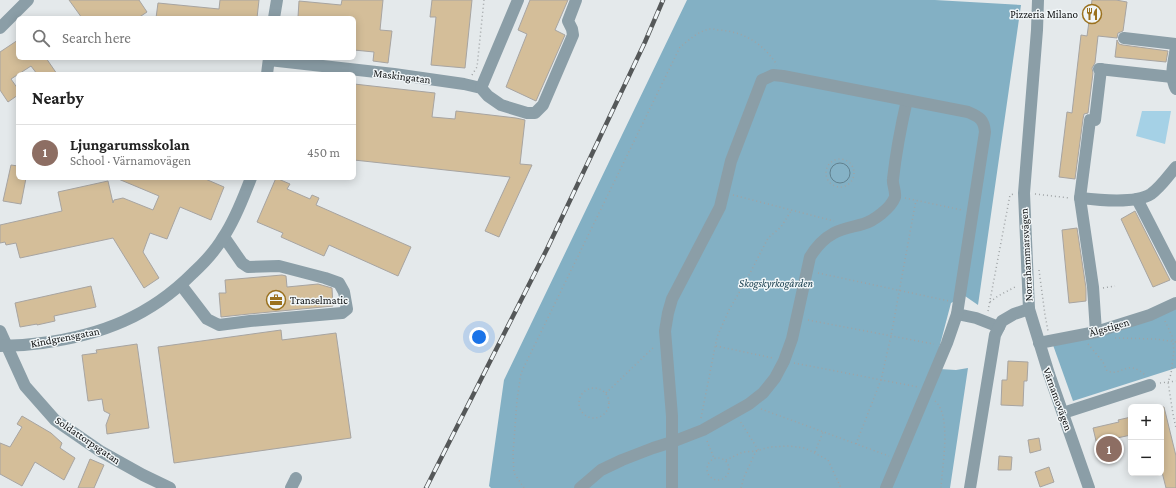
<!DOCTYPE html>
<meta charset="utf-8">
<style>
body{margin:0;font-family:"Crimson Pro",serif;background:#f6f6f6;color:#222}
.controls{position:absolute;right:12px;bottom:12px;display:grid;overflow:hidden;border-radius:6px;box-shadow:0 2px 10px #0003}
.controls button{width:36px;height:36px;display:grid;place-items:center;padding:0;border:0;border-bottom:1px solid #e0e0e0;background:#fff;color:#222;font:20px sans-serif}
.you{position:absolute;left:479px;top:337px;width:14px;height:14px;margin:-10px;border:3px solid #fff;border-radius:50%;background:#1a73e8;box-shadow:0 0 0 6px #1a73e833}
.badge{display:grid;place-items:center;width:26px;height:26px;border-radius:50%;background:#7c3aed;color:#fff;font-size:13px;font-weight:700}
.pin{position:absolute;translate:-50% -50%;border:2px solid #fff;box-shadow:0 1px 4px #0006}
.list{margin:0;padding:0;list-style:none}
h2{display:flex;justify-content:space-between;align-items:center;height:52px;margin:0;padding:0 16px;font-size:17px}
h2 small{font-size:13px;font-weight:400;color:#767676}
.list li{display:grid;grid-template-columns:26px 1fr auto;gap:12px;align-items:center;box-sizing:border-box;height:56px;padding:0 16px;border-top:1px solid #e0e0e0}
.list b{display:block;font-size:15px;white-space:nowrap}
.list p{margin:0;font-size:13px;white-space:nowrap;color:#767676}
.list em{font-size:13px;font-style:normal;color:#767676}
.icon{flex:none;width:22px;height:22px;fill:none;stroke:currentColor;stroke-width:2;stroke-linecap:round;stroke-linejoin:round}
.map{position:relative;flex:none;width:1176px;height:488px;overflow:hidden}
.search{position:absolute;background:#fff;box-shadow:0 2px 10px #0003;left:16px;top:16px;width:340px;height:44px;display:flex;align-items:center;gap:10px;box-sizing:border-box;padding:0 14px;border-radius:6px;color:#767676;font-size:15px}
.panel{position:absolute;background:#fff;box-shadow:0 2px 10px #0003;left:16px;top:72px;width:340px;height:108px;border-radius:6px}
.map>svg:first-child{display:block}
.green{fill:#a5d1e6}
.forest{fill:#83b0c4}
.water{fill:#85b2c6;stroke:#61818f}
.building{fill:#d4be99;stroke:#a7a4a1}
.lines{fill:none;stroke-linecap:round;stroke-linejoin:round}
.path{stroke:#9fa3a5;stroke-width:1.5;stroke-dasharray:1 3;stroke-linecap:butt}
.minor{stroke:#8b9ea7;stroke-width:12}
.rail-casing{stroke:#555859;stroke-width:4.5}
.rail{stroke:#f1f6f8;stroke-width:3;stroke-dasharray:9;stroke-linecap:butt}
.labels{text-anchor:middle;stroke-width:3;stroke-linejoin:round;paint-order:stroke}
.poi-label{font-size:11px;fill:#0c0e0f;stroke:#f1f6f8;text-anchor:end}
.street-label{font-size:11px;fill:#0c0e0f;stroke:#f1f6f8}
.park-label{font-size:11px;font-style:italic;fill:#113848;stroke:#f1f6f8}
</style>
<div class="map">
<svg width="1176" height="488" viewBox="0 0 1176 488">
<rect width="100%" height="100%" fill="#e4e9eb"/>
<polygon class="green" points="1142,111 1171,111 1165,144 1136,136"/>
<g class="forest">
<polygon points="687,0 935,0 1021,5 978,305 965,296 951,303 937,356 939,369 956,370 968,368 950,488 491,488 489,486 504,380"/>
<polygon points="1176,304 1176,368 1073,401 1053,345"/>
</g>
<circle class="water" cx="840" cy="173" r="10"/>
<g class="building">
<polygon points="69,0 139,0 147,12 138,18 82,18"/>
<polygon points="220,0 259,0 257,18 156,18 158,3 219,9"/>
<polygon points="342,0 383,0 380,30 392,31 388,63 373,61 374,52 354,50 354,18 298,17 299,1 341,5"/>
<polygon points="432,0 472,0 465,68 431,65 436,17 430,17"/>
<polygon points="530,0 568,0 555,30 565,35 536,101 506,87 527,34 518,30"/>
<polygon points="1092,0 1116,0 1127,2 1123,31 1118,33 1117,38 1098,36 1095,63 1092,68 1093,73 1088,113 1084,114 1083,119 1075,179 1059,177 1067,112 1072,113 1081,35 1087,36"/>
<polygon points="18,40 18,58 46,58 57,74 37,74 31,66 11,79 18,89 18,95 8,102 0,90 0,52"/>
<polygon points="1117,40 1119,44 1123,45 1168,51 1166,62 1115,57"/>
<polygon points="354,84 435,93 432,117 455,119 456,111 516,118 525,120 520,164 532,165 499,237 485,231 510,177 354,160"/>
<polygon points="11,165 18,166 18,178 26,178 21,204 3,201"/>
<polygon points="116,178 203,178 224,187 211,220 180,207 167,239 150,233 143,252 159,278 144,288 113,238 20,258 16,243 6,245 5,242 0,243 0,225 62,211 58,192 108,181 113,203 114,200 123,198 153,210 159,196"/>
<polygon points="276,178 290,184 287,189 310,199 312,195 319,198 316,205 411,247 398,276 329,245 324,256 281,237 283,233 257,222"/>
<polygon points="1135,211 1170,280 1153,287 1121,219"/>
<polygon points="1077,228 1086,288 1086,301 1069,303 1062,230"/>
<polygon points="282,275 286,276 287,287 318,284 332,288 333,306 249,314 221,317 219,293 226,293 225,280"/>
<polygon points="91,286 96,307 54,316 55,321 37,325 37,324 20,327 15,303"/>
<polygon points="281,330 282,340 336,333 351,438 174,463 158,347"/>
<polygon points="137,344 149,428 107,434 106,425 110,414 104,411 102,399 88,401 82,355 97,353 96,350"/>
<polygon points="1008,361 1028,362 1027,381 1024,381 1023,406 1001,405 1002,380 1007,380"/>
<polygon points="1161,407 1164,407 1176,456 1176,488 1166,488 1161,468"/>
<polygon points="22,416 51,433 62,443 60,448 75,458 64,480 35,462 22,486 0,474 0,443 10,447 22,427 17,424"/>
<polygon points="1131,417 1131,435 1117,438 1118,440 1097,445 1093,428 1119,422 1118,420"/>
<polygon points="1039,438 1041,450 1030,453 1028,440"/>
<polygon points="999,456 1012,457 1011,470 998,470"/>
<polygon points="90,459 104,465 94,488 78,488"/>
<polygon points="1049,467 1054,482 1040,487 1035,472"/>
</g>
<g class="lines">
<g class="path">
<polyline points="472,75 477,67 484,0"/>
<circle cx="840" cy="173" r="14"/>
<polyline points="1035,194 1070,198"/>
<polyline points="733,195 834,221"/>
<polyline points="905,198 962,210"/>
<polyline points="1039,270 1045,315 1048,331"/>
<polyline points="818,273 949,301"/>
<polyline points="1103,288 1115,286"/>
<polyline points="990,302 998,296 1017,286"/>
<polyline points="988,311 1010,195 1014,194"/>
<polyline points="808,320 934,344"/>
<polyline points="1165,321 1172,336 1174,350 1171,374 1168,382 1173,414 1176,428"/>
<polyline points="1115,338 1156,339 1176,342"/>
<path d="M1088 344 1103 362 1107 371C1123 377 1126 358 1145 375"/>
<polyline points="716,346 773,358"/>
<polyline points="794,363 918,387"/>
<polyline points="1160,383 1176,381"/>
<circle cx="594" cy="403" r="15"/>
<polyline points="606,393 655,346"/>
<path d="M935 401C952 415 942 467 941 488"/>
<polyline points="761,409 889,456"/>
<polyline points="701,418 717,337 729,310 747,279 768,238 781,227 791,211"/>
<polyline points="707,441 714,458"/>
<polyline points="856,444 881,380 891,336 916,200"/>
<polyline points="815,452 823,432"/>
<circle cx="718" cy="469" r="11"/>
<polyline points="726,460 743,452 759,451 740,421"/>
<path d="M524 488 514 473 513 454 517 400 521 373 680 47C688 41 696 33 706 30 710 28 714 29 718 30 743 31 764 44 777 65"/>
<polyline points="741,488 744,477 756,451 770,447 789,446 805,448 828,460 841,488"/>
</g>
<g class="minor">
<polyline points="1038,0 1037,30 1024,193 1029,309 1049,374 1089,488"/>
<polyline points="274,18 277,0"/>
<polyline points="0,28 28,0"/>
<polyline points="1124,38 1176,44"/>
<path d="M1176 47C1174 61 1169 76 1176 89"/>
<polyline points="269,60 394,74 464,84 481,88 488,96 501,105 527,113 535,113 543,105 573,35 572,29 568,21 576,0"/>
<polyline points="1099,69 1172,77"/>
<polyline points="267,74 269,58"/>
<polyline points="481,88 518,0"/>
<path d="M1080 198C1098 200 1136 204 1151 194 1161 187 1168 176 1176 167"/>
<polyline points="1137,199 1176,275"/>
<polyline points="181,285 207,319 219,325 250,321 342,313 347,309 344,292 339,283 325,278 279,266 248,267 242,263 224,237"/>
<polyline points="957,314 976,318 999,327"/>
<polyline points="0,331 25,386 55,420 100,451 143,475 170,488"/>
<polyline points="1096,332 1093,287 1080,198 1090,120 1095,120 1101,69"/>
<polyline points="1039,343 1096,332 1150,315 1176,303"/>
<path d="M0 346C14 346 28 345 42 343 102 335 150 316 193 273 205 262 216 250 224 236 236 218 243 198 251 178"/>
<polyline points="1063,413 1150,385"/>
<polyline points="291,488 296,478"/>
<path d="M580 488 601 470 622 460 653 448 672 442 703 430 749 404 763 393 775 378 784 361 792 339 810 257C816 247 823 239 834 233 843 228 853 227 863 224 874 221 891 208 895 197 896 191 892 184 893 179 896 152 901 126 907 100"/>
<path d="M672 488V416L665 331 668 313 672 299 720 207 731 161 762 80 773 75 783 76 968 112C980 117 984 120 985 132L957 314 947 343 886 488"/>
<polyline points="970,488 995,335 1002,321 1014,314 1029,309"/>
</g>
<defs>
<polyline id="rail" points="426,488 547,249 645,42 663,0"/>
</defs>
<use href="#rail" class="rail-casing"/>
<use href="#rail" class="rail"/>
</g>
<defs>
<symbol id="restaurant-ring" viewBox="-11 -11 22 22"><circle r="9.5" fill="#f1f6f8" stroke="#9a711e" stroke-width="1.5"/><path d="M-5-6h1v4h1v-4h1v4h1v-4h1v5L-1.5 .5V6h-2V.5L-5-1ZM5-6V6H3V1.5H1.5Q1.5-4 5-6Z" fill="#9a711e"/></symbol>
<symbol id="office-ring" viewBox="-11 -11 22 22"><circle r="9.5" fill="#f1f6f8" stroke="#9a711e" stroke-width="1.5"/><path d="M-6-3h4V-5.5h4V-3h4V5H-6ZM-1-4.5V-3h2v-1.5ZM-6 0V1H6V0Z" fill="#9a711e"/></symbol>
</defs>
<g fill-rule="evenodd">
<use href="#restaurant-ring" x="1081" y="3" width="22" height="22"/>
<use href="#office-ring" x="265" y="289" width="22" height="22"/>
</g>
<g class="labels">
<g class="poi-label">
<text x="1078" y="18">Pizzeria Milano</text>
<text x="290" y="304" text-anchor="start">Transelmatic</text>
</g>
<g class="street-label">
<text transform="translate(402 76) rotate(7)" y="4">Maskingatan</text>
<text transform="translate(1026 255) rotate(-93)" y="4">Norrahammarsvägen</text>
<text transform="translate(1109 327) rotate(-16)" y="4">Älgstigen</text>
<text transform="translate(65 337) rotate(-11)" y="4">Kindgrensgatan</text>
<text transform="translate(1058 399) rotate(70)" y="4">Värnamovägen</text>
<text transform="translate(88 440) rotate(34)" y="4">Soldattorpsgatan</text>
</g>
<g class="park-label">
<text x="776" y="287">Skogskyrkogården</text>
</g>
</g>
</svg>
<div class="controls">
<button>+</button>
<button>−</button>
</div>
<div class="you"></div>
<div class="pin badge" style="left:1109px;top:449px;background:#8d6e63">1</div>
<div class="search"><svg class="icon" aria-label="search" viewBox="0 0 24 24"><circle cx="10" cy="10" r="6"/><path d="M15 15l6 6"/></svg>Search here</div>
<section class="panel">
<h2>Nearby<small></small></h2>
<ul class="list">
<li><span class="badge" style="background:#8d6e63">1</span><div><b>Ljungarumsskolan</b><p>School · Värnamovägen</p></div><em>450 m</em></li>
</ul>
</section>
</div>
